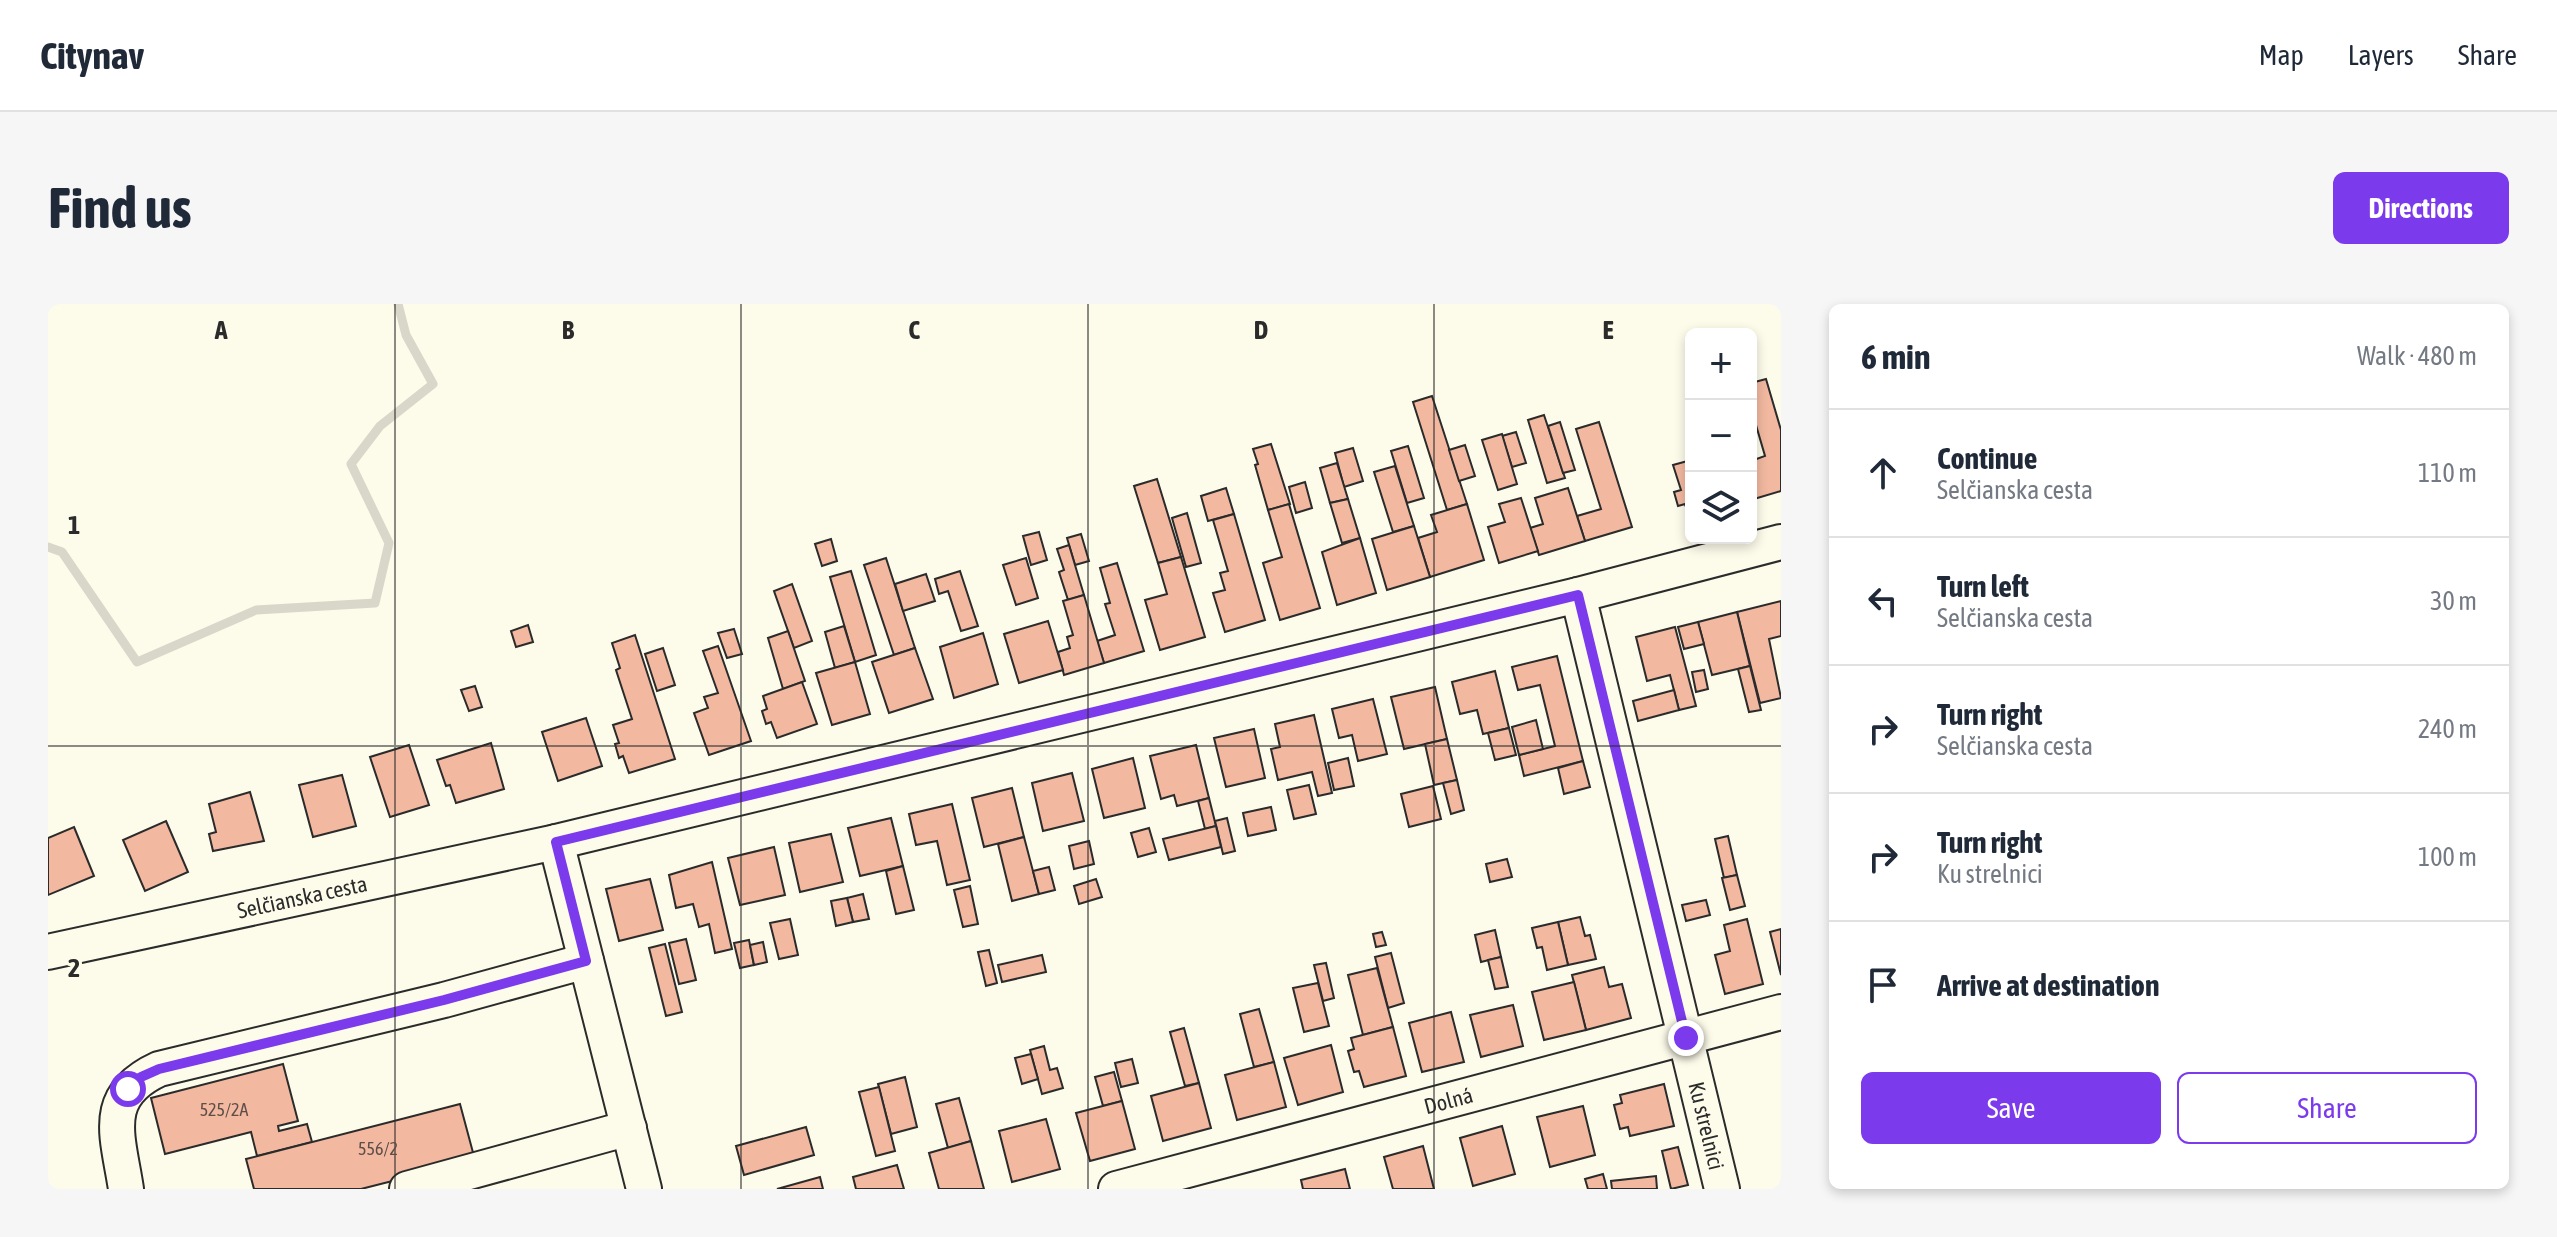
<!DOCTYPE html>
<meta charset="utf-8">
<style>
body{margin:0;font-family:"Asap Condensed",sans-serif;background:#f6f6f7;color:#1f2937}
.controls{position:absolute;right:24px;top:24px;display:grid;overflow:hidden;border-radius:12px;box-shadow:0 4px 12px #0003}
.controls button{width:72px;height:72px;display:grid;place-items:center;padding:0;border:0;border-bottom:2px solid #e0e1e3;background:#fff;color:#1f2937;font:40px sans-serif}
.stop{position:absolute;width:24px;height:24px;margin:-18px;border:6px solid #7c3aed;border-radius:50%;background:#fff}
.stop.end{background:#7c3aed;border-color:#fff;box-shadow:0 2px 8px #0008}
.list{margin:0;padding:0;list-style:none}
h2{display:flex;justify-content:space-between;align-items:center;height:104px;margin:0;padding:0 32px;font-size:34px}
h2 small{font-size:26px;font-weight:400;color:#747a83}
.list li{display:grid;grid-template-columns:52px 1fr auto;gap:24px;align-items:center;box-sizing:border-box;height:128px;padding:0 32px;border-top:2px solid #e0e1e3}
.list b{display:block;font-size:30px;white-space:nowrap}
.list p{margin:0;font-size:26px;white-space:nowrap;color:#747a83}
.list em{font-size:26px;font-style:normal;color:#747a83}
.actions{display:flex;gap:16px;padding:24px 32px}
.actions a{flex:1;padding:18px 0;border:2px solid #7c3aed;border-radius:12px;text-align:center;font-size:28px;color:#7c3aed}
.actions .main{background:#7c3aed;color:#fff}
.icon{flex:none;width:44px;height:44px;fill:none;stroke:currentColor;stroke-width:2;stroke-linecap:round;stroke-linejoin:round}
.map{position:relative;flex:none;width:1733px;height:885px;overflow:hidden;border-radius:12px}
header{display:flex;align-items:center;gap:48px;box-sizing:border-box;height:112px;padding:0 40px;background:#fff;border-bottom:2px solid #e0e1e3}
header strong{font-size:38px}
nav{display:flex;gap:44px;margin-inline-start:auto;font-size:28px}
.intro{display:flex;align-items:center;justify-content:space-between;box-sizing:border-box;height:192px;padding:0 48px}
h1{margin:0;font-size:56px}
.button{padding:20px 36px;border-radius:12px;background:#7c3aed;color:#fff;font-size:28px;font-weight:700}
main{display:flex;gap:48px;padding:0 48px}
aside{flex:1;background:#fff;border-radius:12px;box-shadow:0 4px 12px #0003}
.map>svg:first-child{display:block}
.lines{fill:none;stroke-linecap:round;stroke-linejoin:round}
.stream{stroke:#d8d7c9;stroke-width:9}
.building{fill:#f2b8a0;stroke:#2b2b2b;stroke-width:2}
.minor-casing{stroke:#2b2b2b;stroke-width:38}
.minor{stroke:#fdfbea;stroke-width:34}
.route{stroke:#7c3aed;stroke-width:10}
.grid{fill:none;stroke:#2b2b2b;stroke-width:2;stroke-opacity:0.55}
.labels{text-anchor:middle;stroke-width:6;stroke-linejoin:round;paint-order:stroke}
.number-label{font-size:18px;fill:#5d4e48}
.street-label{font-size:22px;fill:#2b2b2b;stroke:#fdfbea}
.grid-label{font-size:26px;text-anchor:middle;font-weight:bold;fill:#2b2b2b;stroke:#fdfbea;stroke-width:6;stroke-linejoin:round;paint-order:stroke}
</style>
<header>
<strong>Citynav</strong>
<nav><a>Map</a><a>Layers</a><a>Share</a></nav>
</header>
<div class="intro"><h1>Find us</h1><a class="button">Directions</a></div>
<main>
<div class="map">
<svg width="1733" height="885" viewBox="0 0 1733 885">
<rect width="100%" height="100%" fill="#fdfbea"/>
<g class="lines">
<polyline class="stream" points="0,243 14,248 89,358 208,306 327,299 341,239 303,160 332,122 385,80 358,31 350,0"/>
</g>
<g class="building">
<polygon points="1718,75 1733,126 1733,187 1706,195 1703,187 1703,157 1717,152 1703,104 1703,79"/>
<polygon points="1384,92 1419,200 1399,206 1365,98"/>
<polygon points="1496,111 1517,174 1499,179 1480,116"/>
<polygon points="1512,118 1527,166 1515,169 1500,122"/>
<polygon points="1551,118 1584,223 1537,237 1529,212 1553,205 1528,125"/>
<polygon points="1468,128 1478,159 1464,163 1454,132"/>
<polygon points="1454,130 1469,180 1450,186 1434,136"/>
<polygon points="1223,140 1242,200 1220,206 1207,161 1210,160 1205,145"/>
<polygon points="1417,141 1427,172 1411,177 1401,146"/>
<polygon points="1360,142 1376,194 1359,199 1343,147"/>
<polygon points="1305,144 1315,177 1296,183 1287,149"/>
<polygon points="1643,156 1643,213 1641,213 1637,200 1630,202 1626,188 1633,186 1625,161"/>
<polygon points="1289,159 1300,195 1282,199 1272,164"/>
<polygon points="1347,162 1366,222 1345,228 1326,168"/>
<polygon points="1109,175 1133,253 1110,259 1086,182"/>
<polygon points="1257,178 1264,204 1248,209 1241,183"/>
<polygon points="1178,184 1186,210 1160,217 1153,192"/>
<polygon points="1520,184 1537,237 1491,251 1482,224 1495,220 1487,194"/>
<polygon points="1473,194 1490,247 1451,259 1440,223 1457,218 1451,200"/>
<polygon points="1300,195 1312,234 1294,239 1282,199"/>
<polygon points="1241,200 1272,304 1232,316 1215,259 1234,253 1220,206"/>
<polygon points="1419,200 1436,256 1382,273 1370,234 1389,228 1383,211"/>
<polygon points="1139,209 1153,259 1138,263 1124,214"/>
<polygon points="1186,210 1217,316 1177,328 1165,289 1177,286 1172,269 1180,267 1165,216"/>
<polygon points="1366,222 1382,273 1339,286 1324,235"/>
<polygon points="991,228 999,256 983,261 975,232"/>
<polygon points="1033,230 1041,257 1027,261 1019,234"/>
<polygon points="1312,234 1328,289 1289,301 1274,248"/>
<polygon points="783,235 789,257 774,262 767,240"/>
<polygon points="1021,241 1036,291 1020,296 1011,268 1016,266 1009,245"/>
<polygon points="1133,253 1157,333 1112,346 1097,296 1119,290 1110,259"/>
<polygon points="838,254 867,344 846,351 816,261"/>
<polygon points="978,254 990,294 968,301 955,261"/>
<polygon points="1069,259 1096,347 1056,359 1049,337 1067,331 1057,300 1062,299 1052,264"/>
<polygon points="803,267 828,351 807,358 782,273"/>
<polygon points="912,267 930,322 913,327 900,287 891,290 887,275"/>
<polygon points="878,270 887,297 855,307 847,280"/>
<polygon points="744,280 764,337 746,344 726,287"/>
<polygon points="1036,291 1056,359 1016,371 1010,348 1022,344 1019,333 1025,331 1015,297"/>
<polygon points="1733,297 1733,332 1721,335 1733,394 1712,399 1689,308"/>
<polygon points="1689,308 1702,362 1664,371 1650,318"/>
<polygon points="1000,317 1015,366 971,379 956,330"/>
<polygon points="1650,318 1656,340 1636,345 1630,323"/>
<polygon points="480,321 485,338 468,343 463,327"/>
<polygon points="796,322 807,358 787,364 777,328"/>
<polygon points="1627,323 1648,402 1631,406 1622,371 1599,377 1588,333"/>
<polygon points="686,325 694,350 679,354 670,329"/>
<polygon points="740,327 757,377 735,385 720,334"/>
<polygon points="935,329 950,380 906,394 892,343"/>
<polygon points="587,331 627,455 581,469 575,452 571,454 567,440 571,439 565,421 584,415 568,366 572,364 564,339"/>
<polygon points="670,342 703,437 661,451 646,409 660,404 656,393 670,389 655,347"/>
<polygon points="615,344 627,381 609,387 597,350"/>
<polygon points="867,344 885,395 841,409 824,358"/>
<polygon points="1509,352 1535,457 1476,472 1471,451 1507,442 1492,381 1470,386 1464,363"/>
<polygon points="807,358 822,410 784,421 768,369"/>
<polygon points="1702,362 1713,406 1701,408 1690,365"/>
<polygon points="1656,366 1660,385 1648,388 1644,368"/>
<polygon points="1447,367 1461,424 1435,430 1429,406 1412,410 1404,378"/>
<polygon points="754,378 769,420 729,434 723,418 718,420 714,407 719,405 715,392"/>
<polygon points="427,382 434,403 421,407 413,386"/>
<polygon points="1387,383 1399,435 1356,445 1343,393"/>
<polygon points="1626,386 1631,406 1590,417 1585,397"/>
<polygon points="1325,395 1339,450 1310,457 1304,431 1291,434 1284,405"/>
<polygon points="1266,411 1284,489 1270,492 1264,468 1230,476 1223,445 1232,443 1227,420"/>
<polygon points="538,414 554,462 510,477 494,428"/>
<polygon points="1488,416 1495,445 1471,451 1464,423"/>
<polygon points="1461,424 1468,451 1447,456 1440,429"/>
<polygon points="1206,425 1217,474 1178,483 1166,434"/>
<polygon points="1399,435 1409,476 1386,481 1377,440"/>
<polygon points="443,439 456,485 408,499 402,481 398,482 389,456"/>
<polygon points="361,441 381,501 342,513 322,453"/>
<polygon points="1148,441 1161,494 1129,502 1126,491 1113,495 1102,452"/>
<polygon points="1085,454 1097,504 1056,514 1044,465"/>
<polygon points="1300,454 1306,482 1286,486 1280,459"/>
<polygon points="1535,457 1542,483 1516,490 1510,464"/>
<polygon points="1024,469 1036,517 995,527 984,479"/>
<polygon points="294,471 308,522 265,533 251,481"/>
<polygon points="1409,476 1416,506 1403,510 1395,479"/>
<polygon points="1261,481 1268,510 1246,515 1239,486"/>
<polygon points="1385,482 1393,515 1361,523 1353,490"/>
<polygon points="964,484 976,533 936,543 924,494"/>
<polygon points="202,488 216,537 165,547 161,530 168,528 161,500"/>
<polygon points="1161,494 1168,522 1157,525 1150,497"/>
<polygon points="904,500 922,576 899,581 889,537 868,541 861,510"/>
<polygon points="1223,503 1228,526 1200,532 1195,509"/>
<polygon points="843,514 855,562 812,572 800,524"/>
<polygon points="1179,514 1187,547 1175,550 1167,517"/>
<polygon points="118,517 140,568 97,587 75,536"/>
<polygon points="1168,522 1173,543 1121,556 1115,535"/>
<polygon points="26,523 46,572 0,591 0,534"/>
<polygon points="1101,524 1108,548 1090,553 1083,529"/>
<polygon points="783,530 795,578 752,588 741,539"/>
<polygon points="1680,532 1689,571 1676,574 1667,535"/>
<polygon points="976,533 991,590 964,597 950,540"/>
<polygon points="1041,537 1046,560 1026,565 1021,542"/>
<polygon points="726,543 737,591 692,601 680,554"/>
<polygon points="1459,555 1464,573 1442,578 1438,560"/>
<polygon points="664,558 684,645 667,649 661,620 651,623 645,600 628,604 621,571"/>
<polygon points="855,562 866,606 848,610 838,567"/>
<polygon points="1001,563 1007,586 991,590 985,567"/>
<polygon points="1689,571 1697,602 1682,606 1674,574"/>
<polygon points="602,575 615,626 571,637 558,585"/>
<polygon points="1048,575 1054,593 1031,600 1026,582"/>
<polygon points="922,582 930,620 915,623 906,586"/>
<polygon points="815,590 821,615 805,618 799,594"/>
<polygon points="799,594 805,618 788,622 783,597"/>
<polygon points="1658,596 1662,611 1638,617 1634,601"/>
<polygon points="1532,613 1537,632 1542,631 1548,655 1520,661 1510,618"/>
<polygon points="742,615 750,651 731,655 722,619"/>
<polygon points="1699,615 1715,680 1677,690 1667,651 1682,647 1676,621"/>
<polygon points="1510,618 1520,661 1499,666 1494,643 1489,644 1484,624"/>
<polygon points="1733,625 1733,671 1722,628"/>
<polygon points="1447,626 1453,653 1433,658 1427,631"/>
<polygon points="1334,628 1338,641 1328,643 1325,630"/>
<polygon points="638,635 648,676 631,680 621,639"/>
<polygon points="701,636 706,661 692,664 686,639"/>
<polygon points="715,638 719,658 706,661 702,641"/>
<polygon points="617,640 634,708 618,712 601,644"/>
<polygon points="941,646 949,679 938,682 930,648"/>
<polygon points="1343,649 1356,699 1340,704 1327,653"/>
<polygon points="994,651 998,668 954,678 950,661"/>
<polygon points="1453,653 1460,683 1447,685 1440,656"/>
<polygon points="1278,659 1286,694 1275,697 1266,661"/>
<polygon points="1556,663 1561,683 1574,680 1583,714 1538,726 1524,671"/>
<polygon points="1329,664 1345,723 1315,731 1300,671"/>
<polygon points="1526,678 1538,726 1496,736 1484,688"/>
<polygon points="1270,679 1281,722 1256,728 1245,684"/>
<polygon points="1465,701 1475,742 1433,753 1422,711"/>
<polygon points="1211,705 1226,758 1206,763 1192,710"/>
<polygon points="1403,708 1416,758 1374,768 1361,719"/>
<polygon points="1345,723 1358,772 1316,783 1311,767 1306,768 1300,747 1306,745 1303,734"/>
<polygon points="1136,724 1151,779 1137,782 1122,728"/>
<polygon points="1283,741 1295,788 1250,801 1236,754"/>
<polygon points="996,742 1002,766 1009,764 1015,784 994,790 982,746"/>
<polygon points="983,750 990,775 974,780 967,754"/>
<polygon points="1084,755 1090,779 1073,783 1067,759"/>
<polygon points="1226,758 1238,803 1189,816 1177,771"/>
<polygon points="235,760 250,817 230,822 231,827 259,820 264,838 209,852 203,828 117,850 103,794"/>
<polygon points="1066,768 1074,797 1055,802 1047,773"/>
<polygon points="857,773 869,823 843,830 830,780"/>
<polygon points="1151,779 1163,824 1115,837 1103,792"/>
<polygon points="1616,780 1626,822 1582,832 1580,823 1572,825 1566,801 1574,799 1572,791"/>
<polygon points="831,783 847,847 828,852 811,788"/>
<polygon points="911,794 923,837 900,844 888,800"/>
<polygon points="1074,797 1087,845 1042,857 1028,809"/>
<polygon points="412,800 427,856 313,885 206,885 198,855"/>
<polygon points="1535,802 1547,851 1502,863 1489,813"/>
<polygon points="998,815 1012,865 964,878 951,827"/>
<polygon points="1454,822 1467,870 1425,882 1412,834"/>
<polygon points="758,823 766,851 696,871 688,842"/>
<polygon points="923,837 936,885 891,885 881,849"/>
<polygon points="1375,842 1386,885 1345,885 1336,853"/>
<polygon points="1630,843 1640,881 1623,885 1614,847"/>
<polygon points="849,861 856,885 808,885 805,873"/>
<polygon points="1297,865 1302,885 1255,885 1253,876"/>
<polygon points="1555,870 1559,885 1540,885 1537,875"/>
<polygon points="1608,872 1609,885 1564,885 1563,877"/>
<polygon points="772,873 775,885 729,885"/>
</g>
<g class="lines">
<defs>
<g id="minor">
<path id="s1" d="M1530 291 1674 885"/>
<polyline points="508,538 596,885"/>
<path id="s2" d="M0 648 508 538 1530 291 1733 238"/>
<path d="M78 885C70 832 52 792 111 765L396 696 538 657"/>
<polyline points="359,885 581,824"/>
<path id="s3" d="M1068 885 1733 708"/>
</g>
</defs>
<use href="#minor" class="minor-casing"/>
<use href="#minor" class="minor"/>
</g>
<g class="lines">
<polyline class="route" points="80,785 93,773 111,765 396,696 538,657 508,538 1530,291 1638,734"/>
</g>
<path class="grid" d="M347 0V885M693 0V885M1040 0V885M1386 0V885M0 442H1733"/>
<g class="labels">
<g class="number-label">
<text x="176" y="812">525/2A</text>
<text x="330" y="851">556/2</text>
</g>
<g class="street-label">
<text dy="8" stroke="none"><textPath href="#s2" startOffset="260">Selčianska cesta</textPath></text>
<text dy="8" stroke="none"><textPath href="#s3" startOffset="344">Dolná</textPath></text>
<text dy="8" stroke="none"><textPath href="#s1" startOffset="546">Ku strelnici</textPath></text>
</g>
</g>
<g class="grid-label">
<text x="173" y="35">A</text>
<text x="520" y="35">B</text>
<text x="866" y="35">C</text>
<text x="1213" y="35">D</text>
<text x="1560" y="35">E</text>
<text x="26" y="230">1</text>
<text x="26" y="673">2</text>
</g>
</svg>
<div class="controls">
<button>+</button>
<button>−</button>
<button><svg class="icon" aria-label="layers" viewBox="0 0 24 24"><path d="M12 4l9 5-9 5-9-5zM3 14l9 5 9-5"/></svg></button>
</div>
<div class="stop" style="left:80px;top:785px"></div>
<div class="stop end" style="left:1638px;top:734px"></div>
</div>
<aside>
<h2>6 min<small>Walk · 480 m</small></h2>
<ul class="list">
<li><svg class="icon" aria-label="ahead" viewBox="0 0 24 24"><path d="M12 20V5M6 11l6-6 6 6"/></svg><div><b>Continue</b><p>Selčianska cesta</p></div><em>110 m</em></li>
<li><svg class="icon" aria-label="left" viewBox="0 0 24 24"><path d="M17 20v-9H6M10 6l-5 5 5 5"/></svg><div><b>Turn left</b><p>Selčianska cesta</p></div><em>30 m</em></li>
<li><svg class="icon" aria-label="right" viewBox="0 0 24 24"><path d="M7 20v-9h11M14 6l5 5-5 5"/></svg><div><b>Turn right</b><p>Selčianska cesta</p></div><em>240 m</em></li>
<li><svg class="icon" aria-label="right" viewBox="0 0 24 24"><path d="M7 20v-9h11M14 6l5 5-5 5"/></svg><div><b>Turn right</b><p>Ku strelnici</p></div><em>100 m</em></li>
<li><svg class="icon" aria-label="arrive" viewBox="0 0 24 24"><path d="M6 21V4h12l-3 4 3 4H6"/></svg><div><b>Arrive at destination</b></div></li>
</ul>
<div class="actions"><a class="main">Save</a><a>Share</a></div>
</aside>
</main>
